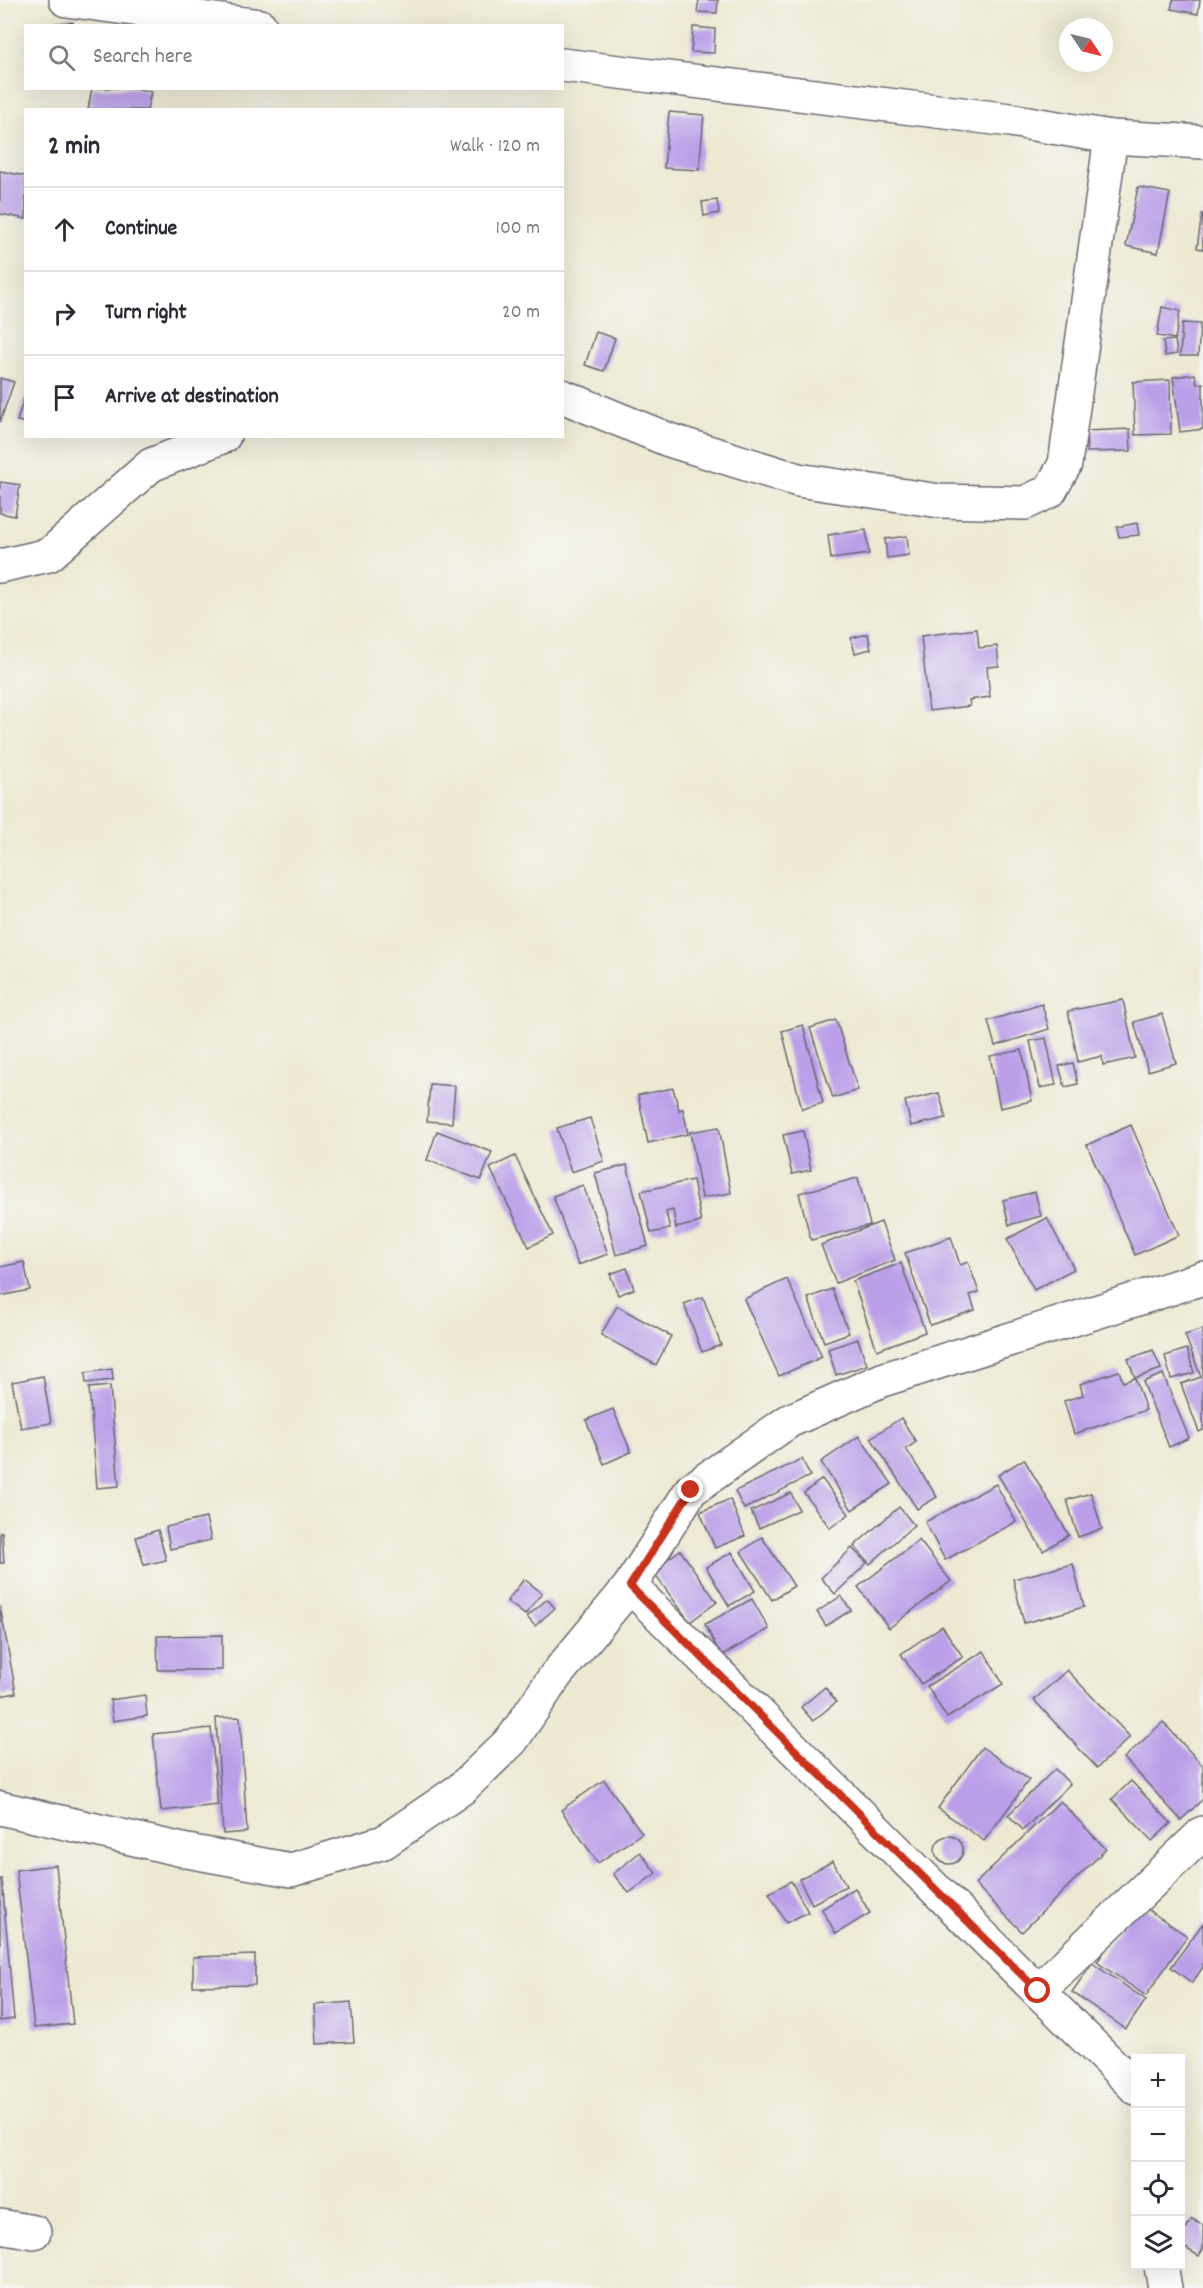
<!DOCTYPE html>
<meta charset="utf-8">
<style>
body{margin:0;font-family:Dekko,sans-serif;background:#f2f2f3;color:#2b2b33}
.controls{position:absolute;right:18px;bottom:18px;display:grid;overflow:hidden;border-radius:0px;box-shadow:0 6px 24px #0002}
.controls button{width:54px;height:54px;display:grid;place-items:center;padding:0;border:0;border-bottom:2px solid #e1e1e2;background:#fff;color:#2b2b33;font:30px sans-serif}
.compass{position:absolute;left:1059px;top:18px;width:54px;height:54px;border-radius:50%;background:#fff;box-shadow:0 6px 24px #0002;rotate:125deg}
.stop{position:absolute;width:18px;height:18px;margin:-14px;border:4px solid #c8321e;border-radius:50%;background:#fff}
.stop.end{background:#c8321e;border-color:#fff;box-shadow:0 2px 6px #0008}
.list{margin:0;padding:0;list-style:none}
h2{display:flex;justify-content:space-between;align-items:center;height:78px;margin:0;padding:0 24px;font-size:26px}
h2 small{font-size:20px;font-weight:400;color:#7c7c81}
.list li{display:grid;grid-template-columns:39px 1fr auto;gap:18px;align-items:center;box-sizing:border-box;height:84px;padding:0 24px;border-top:2px solid #e1e1e2}
.list b{display:block;font-size:22px;white-space:nowrap}
.list em{font-size:20px;font-style:normal;color:#7c7c81}
.icon{flex:none;width:33px;height:33px;fill:none;stroke:currentColor;stroke-width:2;stroke-linecap:round;stroke-linejoin:round}
.map{position:relative;flex:none;width:1203px;height:2288px;overflow:hidden}
.search{position:absolute;background:#fff;box-shadow:0 6px 24px #0002;left:24px;top:24px;width:540px;height:66px;display:flex;align-items:center;gap:15px;box-sizing:border-box;padding:0 21px;border-radius:0px;color:#7c7c81;font-size:22px}
.panel{position:absolute;background:#fff;box-shadow:0 6px 24px #0002;left:24px;top:108px;width:540px;height:330px;border-radius:0px}
.map>svg:first-child{display:block}
.building{fill:#bba0e9}
.lines{fill:none;stroke-linecap:round;stroke-linejoin:round}
.minor-casing{stroke:#696870;stroke-width:36}
.minor{stroke:#fff;stroke-width:33}
.route{stroke:#c8321e;stroke-width:8}
</style>
<div class="map">
<svg width="1203" height="2288" viewBox="0 0 1203 2288">
<rect width="100%" height="100%" fill="#f6f6f2"/>
<filter id="ink" filterUnits="userSpaceOnUse"><feTurbulence type="fractalNoise" baseFrequency=".0167" numOctaves="2"/><feDisplacementMap in="SourceGraphic" scale="12" xChannelSelector="R" yChannelSelector="G"/><feConvolveMatrix kernelMatrix="1 2 1 2 8 2 1 2 1" color-interpolation-filters="sRGB"/></filter>
<filter id="wash" filterUnits="userSpaceOnUse"><feTurbulence type="fractalNoise" baseFrequency=".008" numOctaves="4" result="noise"/><feDisplacementMap in="SourceGraphic" scale="24" xChannelSelector="R" yChannelSelector="G"/><feGaussianBlur stdDeviation="1.35" result="paint"/><feColorMatrix in="noise" values="0 0 0 0 0 0 0 0 0 0 0 0 0 0 0 0 0 1.4 0 .05"/><feComposite in="paint" operator="in"/></filter>
<g filter="url(#wash)">
<rect width="100%" height="100%" fill="#ede9d3"/>
<g id="blocks">
<g class="building">
<polygon points="699,0 718,0 717,13 697,12"/>
<polygon points="1173,0 1200,0 1198,14 1171,9"/>
<polygon points="73,22 73,26 55,26 55,23"/>
<polygon points="693,27 715,29 714,53 691,52"/>
<polygon points="92,88 135,88 151,92 147,110 88,110"/>
<polygon points="669,112 704,115 699,170 664,168"/>
<polygon points="0,171 26,176 26,219 0,214"/>
<polygon points="1138,187 1170,193 1158,253 1126,246"/>
<polygon points="717,200 719,213 704,216 702,202"/>
<polygon points="1202,214 1203,214 1203,249 1197,248"/>
<polygon points="1162,307 1180,311 1175,339 1157,336"/>
<polygon points="1182,323 1200,324 1198,356 1180,356"/>
<polygon points="596,332 615,338 604,371 585,365"/>
<polygon points="1175,340 1177,354 1165,356 1163,341"/>
<polygon points="1195,374 1197,384 1203,383 1203,429 1180,432 1173,377"/>
<polygon points="0,378 14,382 0,422"/>
<polygon points="1170,380 1171,434 1135,435 1133,382"/>
<polygon points="26,392 26,423 17,421"/>
<polygon points="1130,429 1131,451 1087,452 1086,431"/>
<polygon points="0,482 20,485 15,516 0,513"/>
<polygon points="1137,523 1139,535 1119,537 1117,527"/>
<polygon points="866,530 869,554 831,559 828,535"/>
<polygon points="907,536 909,555 887,558 885,539"/>
<polygon points="977,629 979,648 997,646 999,666 987,667 990,697 969,700 970,706 929,711 921,636"/>
<polygon points="868,634 871,649 855,653 851,638"/>
<polygon points="1123,1000 1135,1058 1103,1065 1102,1056 1078,1062 1068,1011"/>
<polygon points="1042,1004 1049,1029 995,1046 988,1021"/>
<polygon points="1162,1014 1176,1063 1148,1071 1134,1022"/>
<polygon points="836,1020 858,1090 833,1098 810,1028"/>
<polygon points="803,1025 823,1103 802,1109 782,1031"/>
<polygon points="1046,1038 1056,1085 1040,1088 1030,1041"/>
<polygon points="1022,1050 1032,1101 1000,1108 990,1056"/>
<polygon points="1073,1063 1078,1084 1065,1087 1059,1066"/>
<polygon points="430,1084 455,1086 452,1123 427,1121"/>
<polygon points="673,1088 679,1110 683,1109 688,1134 648,1143 638,1095"/>
<polygon points="939,1093 946,1118 911,1126 905,1101"/>
<polygon points="590,1118 604,1161 571,1172 557,1128"/>
<polygon points="1131,1125 1179,1235 1135,1255 1087,1145"/>
<polygon points="719,1127 731,1193 702,1198 690,1132"/>
<polygon points="437,1131 492,1152 481,1180 427,1160"/>
<polygon points="803,1131 811,1170 792,1174 783,1135"/>
<polygon points="515,1156 553,1235 529,1247 490,1168"/>
<polygon points="627,1165 648,1246 616,1255 595,1173"/>
<polygon points="858,1178 870,1225 811,1240 799,1193"/>
<polygon points="693,1180 701,1222 676,1228 673,1210 666,1212 670,1229 651,1233 641,1191"/>
<polygon points="583,1185 608,1254 578,1265 553,1196"/>
<polygon points="1035,1192 1041,1216 1009,1225 1003,1200"/>
<polygon points="1047,1218 1074,1269 1034,1290 1007,1239"/>
<polygon points="881,1222 895,1260 836,1283 821,1245"/>
<polygon points="951,1237 960,1265 968,1262 979,1292 970,1295 975,1310 930,1325 905,1253"/>
<polygon points="24,1262 30,1290 0,1296 0,1267"/>
<polygon points="901,1263 925,1332 877,1350 853,1281"/>
<polygon points="627,1268 634,1289 618,1295 610,1274"/>
<polygon points="787,1279 822,1357 779,1376 744,1299"/>
<polygon points="832,1289 849,1333 824,1342 808,1298"/>
<polygon points="703,1297 721,1345 702,1352 684,1304"/>
<polygon points="617,1306 671,1336 656,1365 601,1335"/>
<polygon points="1203,1329 1203,1430 1199,1432 1181,1384 1201,1377 1185,1335"/>
<polygon points="858,1339 867,1365 836,1375 828,1349"/>
<polygon points="1187,1349 1194,1373 1171,1379 1165,1356"/>
<polygon points="1153,1350 1161,1369 1135,1378 1146,1410 1074,1434 1064,1401 1083,1395 1080,1384 1119,1371 1123,1382 1135,1378 1128,1359"/>
<polygon points="112,1369 113,1380 86,1383 85,1373"/>
<polygon points="1163,1374 1189,1438 1169,1447 1143,1382"/>
<polygon points="43,1376 51,1423 21,1428 12,1382"/>
<polygon points="110,1386 119,1486 97,1488 89,1388"/>
<polygon points="613,1409 631,1452 604,1464 586,1420"/>
<polygon points="901,1418 916,1442 906,1449 937,1497 917,1509 871,1438"/>
<polygon points="859,1436 892,1484 852,1510 821,1462"/>
<polygon points="802,1459 810,1476 744,1509 735,1491"/>
<polygon points="1024,1459 1069,1535 1043,1551 998,1475"/>
<polygon points="822,1479 849,1514 830,1528 804,1493"/>
<polygon points="996,1484 1016,1522 945,1560 925,1522"/>
<polygon points="791,1493 799,1510 759,1528 751,1511"/>
<polygon points="1091,1493 1102,1529 1078,1537 1067,1500"/>
<polygon points="730,1499 745,1536 715,1548 700,1512"/>
<polygon points="899,1507 914,1525 870,1564 854,1546"/>
<polygon points="206,1518 211,1540 170,1549 166,1527"/>
<polygon points="158,1530 166,1560 144,1565 136,1537"/>
<polygon points="0,1532 2,1532 4,1563 0,1563"/>
<polygon points="762,1537 794,1586 772,1600 741,1552"/>
<polygon points="919,1540 951,1581 889,1628 858,1587"/>
<polygon points="852,1548 867,1563 835,1594 821,1578"/>
<polygon points="680,1550 717,1602 690,1622 652,1571"/>
<polygon points="732,1552 755,1591 729,1606 706,1567"/>
<polygon points="1073,1564 1084,1607 1024,1623 1013,1579"/>
<polygon points="524,1579 542,1593 525,1615 507,1601"/>
<polygon points="841,1596 851,1610 826,1626 817,1612"/>
<polygon points="547,1599 555,1608 535,1626 527,1617"/>
<polygon points="752,1599 769,1629 721,1656 705,1624"/>
<polygon points="0,1606 16,1693 0,1696"/>
<polygon points="942,1626 963,1657 921,1684 901,1654"/>
<polygon points="222,1635 222,1670 158,1670 157,1636"/>
<polygon points="984,1651 1003,1684 947,1718 927,1686"/>
<polygon points="1067,1670 1130,1737 1097,1768 1034,1700"/>
<polygon points="825,1687 836,1702 813,1721 801,1707"/>
<polygon points="145,1695 147,1716 113,1721 110,1700"/>
<polygon points="240,1717 247,1832 223,1834 216,1718"/>
<polygon points="1163,1722 1203,1766 1203,1799 1181,1820 1124,1758"/>
<polygon points="211,1728 218,1805 161,1811 153,1734"/>
<polygon points="982,1747 1029,1780 984,1841 938,1808"/>
<polygon points="1055,1769 1070,1784 1023,1830 1008,1815"/>
<polygon points="604,1780 642,1833 598,1863 561,1810"/>
<polygon points="1131,1781 1171,1823 1152,1841 1112,1799"/>
<polygon points="1060,1801 1106,1849 1022,1932 975,1884"/>
<circle cx="949" cy="1850" r="14"/>
<polygon points="640,1852 656,1873 629,1893 613,1874"/>
<polygon points="833,1861 846,1886 812,1904 799,1879"/>
<polygon points="56,1865 73,2024 34,2028 16,1870"/>
<polygon points="0,1879 2,1879 14,2019 0,2021"/>
<polygon points="791,1881 808,1912 786,1923 769,1893"/>
<polygon points="855,1888 870,1913 836,1934 822,1909"/>
<polygon points="1138,1903 1187,1936 1146,1996 1097,1962"/>
<polygon points="1203,1923 1203,1967 1192,1983 1171,1967"/>
<polygon points="255,1955 255,1985 193,1986 193,1957"/>
<polygon points="1092,1963 1146,2000 1126,2029 1072,1992"/>
<polygon points="351,2002 354,2042 317,2044 315,2005"/>
<polygon points="1192,2219 1203,2225 1203,2249 1199,2256 1180,2245 1180,2238"/>
</g>
</g>
</g>
<g filter="url(#ink)">
<use href="#blocks" fill-opacity="0" stroke="#696870" stroke-width="1.5"/>
<g class="lines">
<defs>
<g id="minor">
<polyline points="66,0 260,26"/>
<polyline points="562,65 1010,120 1111,137 1203,142"/>
<polyline points="562,396 669,440 798,480 940,501 1025,503 1050,491 1065,464 1111,137"/>
<polyline points="0,566 49,555 151,465 224,436"/>
<polyline points="630,1586 1038,1991 1203,1833"/>
<polyline points="0,1808 187,1851 291,1870 384,1842 461,1789 512,1740 556,1675 630,1586 691,1490 789,1421 882,1380 1203,1278"/>
<polyline points="1038,1991 1136,2088"/>
<polyline points="0,2226 34,2232"/>
<polyline points="1161,2266 1165,2288"/>
</g>
</defs>
<use href="#minor" class="minor-casing"/>
<use href="#minor" class="minor"/>
</g>
</g>
<g class="lines" filter="url(#ink)">
<polyline class="route" points="691,1490 630,1586 1038,1991"/>
</g>
</svg>
<div class="controls">
<button>+</button>
<button>−</button>
<button><svg class="icon" aria-label="locate" viewBox="0 0 24 24"><circle cx="12" cy="12" r="6"/><path d="M12 2v4M12 18v4M2 12h4M18 12h4"/></svg></button>
<button><svg class="icon" aria-label="layers" viewBox="0 0 24 24"><path d="M12 4l9 5-9 5-9-5zM3 14l9 5 9-5"/></svg></button>
</div>
<svg class="compass" viewBox="-18 -18 36 36"><path d="M0-13l5 13h-10z" fill="#e53935"/><path d="M0 13l5-13h-10z" fill="#7c7c81"/></svg>
<div class="stop" style="left:1038px;top:1991px"></div>
<div class="stop end" style="left:691px;top:1490px"></div>
<div class="search"><svg class="icon" aria-label="search" viewBox="0 0 24 24"><circle cx="10" cy="10" r="6"/><path d="M15 15l6 6"/></svg>Search here</div>
<section class="panel">
<h2>2 min<small>Walk · 120 m</small></h2>
<ul class="list">
<li><svg class="icon" aria-label="ahead" viewBox="0 0 24 24"><path d="M12 20V5M6 11l6-6 6 6"/></svg><div><b>Continue</b></div><em>100 m</em></li>
<li><svg class="icon" aria-label="right" viewBox="0 0 24 24"><path d="M7 20v-9h11M14 6l5 5-5 5"/></svg><div><b>Turn right</b></div><em>20 m</em></li>
<li><svg class="icon" aria-label="arrive" viewBox="0 0 24 24"><path d="M6 21V4h12l-3 4 3 4H6"/></svg><div><b>Arrive at destination</b></div></li>
</ul>
</section>
</div>
